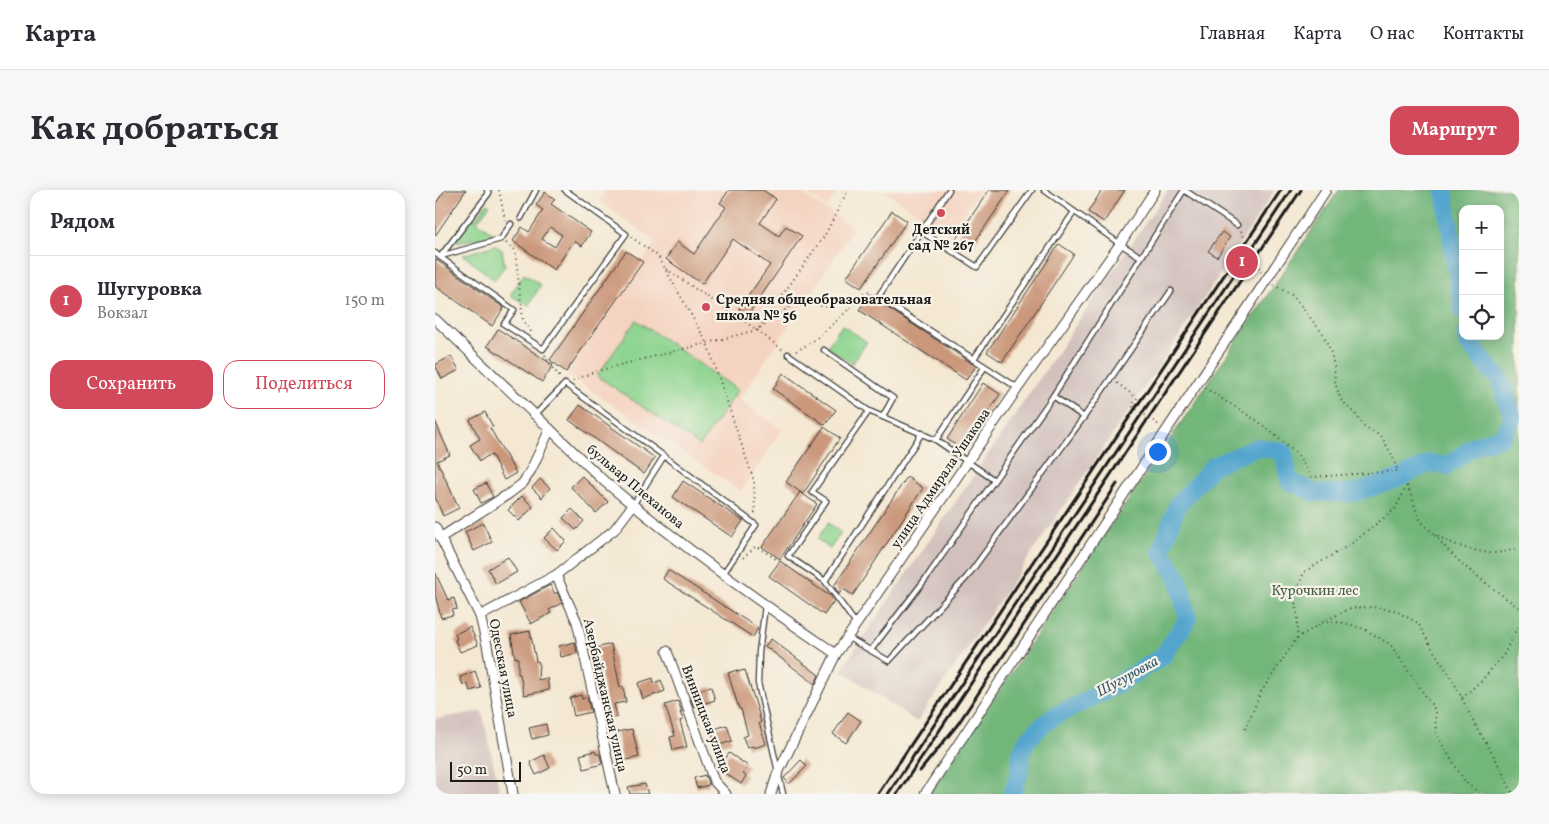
<!DOCTYPE html>
<html lang="ru">
<meta charset="utf-8">
<style>
body{margin:0;font-family:Vollkorn,serif;background:#f7f7f7;color:#2b2b33}
.controls{position:absolute;right:15px;top:15px;display:grid;overflow:hidden;border-radius:10px;box-shadow:0 2px 12px #0003}
.controls button{width:45px;height:45px;display:grid;place-items:center;padding:0;border:0;border-bottom:1px solid #e1e1e2;background:#fff;color:#2b2b33;font:25px sans-serif}
.scale{position:absolute;left:15px;bottom:12px;width:71px;box-sizing:border-box;padding-left:5px;border:2px solid #1c1c1c;border-top:0;font-size:14px;line-height:18px;white-space:nowrap;color:#1c1c1c;-webkit-text-stroke:4px #f7f3e8;paint-order:stroke}
.you{position:absolute;left:722px;top:261px;width:18px;height:18px;margin:-12px;border:4px solid #fff;border-radius:50%;background:#1a73e8;box-shadow:0 0 0 8px #1a73e833}
.badge{display:grid;place-items:center;width:32px;height:32px;border-radius:50%;background:#d1495b;color:#fff;font-size:16px;font-weight:700}
.pin{position:absolute;translate:-50% -50%;border:2px solid #fff;box-shadow:0 1px 5px #0006}
.list{margin:0;padding:0;list-style:none}
h2{display:flex;justify-content:space-between;align-items:center;height:65px;margin:0;padding:0 20px;font-size:21px}
h2 small{font-size:16px;font-weight:400;color:#7c7c81}
.list li{display:grid;grid-template-columns:32px 1fr auto;gap:15px;align-items:center;box-sizing:border-box;height:90px;padding:0 20px;border-top:1px solid #e1e1e2}
.list b{display:block;font-size:19px;white-space:nowrap}
.list p{margin:0;font-size:16px;white-space:nowrap;color:#7c7c81}
.list em{font-size:16px;font-style:normal;color:#7c7c81}
.actions{display:flex;gap:10px;padding:15px 20px}
.actions a{flex:1;padding:11px 0;border:1px solid #d1495b;border-radius:15px;text-align:center;font-size:18px;color:#d1495b}
.actions .main{background:#d1495b;color:#fff}
.icon{flex:none;width:28px;height:28px;fill:none;stroke:currentColor;stroke-width:2;stroke-linecap:round;stroke-linejoin:round}
.map{position:relative;flex:none;width:1084px;height:604px;overflow:hidden;border-radius:15px}
header{display:flex;align-items:center;gap:30px;box-sizing:border-box;height:70px;padding:0 25px;background:#fff;border-bottom:1px solid #e1e1e2}
header strong{font-size:24px}
nav{display:flex;gap:28px;margin-inline-start:auto;font-size:18px}
.intro{display:flex;align-items:center;justify-content:space-between;box-sizing:border-box;height:120px;padding:0 30px}
h1{margin:0;font-size:35px}
.button{padding:12px 22px;border-radius:15px;background:#d1495b;color:#fff;font-size:18px;font-weight:700}
main{display:flex;gap:30px;padding:0 30px}
aside{flex:1;background:#fff;border-radius:15px;box-shadow:0 2px 12px #0003}
.map>svg:first-child{display:block}
.built{fill:#f5d3c1}
.industrial{fill:#d1c0bc}
.green{fill:#8dd48f;stroke:#547856}
.forest{fill:#72b67a;stroke:#47694b;fill-rule:evenodd}
.lines{fill:none;stroke-linecap:round;stroke-linejoin:round}
.river{stroke:#53a5ce;stroke-width:18}
.building{fill:#cb987c;fill-rule:evenodd}
.lane-casing{stroke:#3c3b37;stroke-width:7}
.street-casing{stroke:#3c3b37;stroke-width:11}
.path{stroke:#3c3b37;stroke-width:2;stroke-dasharray:1 4;stroke-linecap:butt}
.lane{stroke:#fff;stroke-width:4.5}
.street{stroke:#fff;stroke-width:9}
.rail{stroke:#1c1c1c;stroke-width:3}
.poi-dot{fill:#d1495b;stroke:#f7f3e8;stroke-width:2}
.labels{text-anchor:middle;stroke-width:4.5;stroke-linejoin:round;paint-order:stroke}
.poi-label{font-size:14px;font-weight:bold;fill:#1c1c1c;stroke:#f7f3e8}
.street-label{font-size:14px;fill:#1c1c1c;stroke:#f7f3e8}
.park-label{font-size:14px;fill:#445c44;stroke:#f7f3e8}
.water-label{font-size:15px;font-style:italic;fill:#355a6c;stroke:#f7f3e8}
</style>
<header>
<strong>Карта</strong>
<nav><a>Главная</a><a>Карта</a><a>О нас</a><a>Контакты</a></nav>
</header>
<div class="intro"><h1>Как добраться</h1><a class="button">Маршрут</a></div>
<main>
<aside>
<h2>Рядом<small></small></h2>
<ul class="list">
<li><span class="badge">1</span><div><b>Шугуровка</b><p>Вокзал</p></div><em>150 m</em></li>
</ul>
<div class="actions"><a class="main">Сохранить</a><a>Поделиться</a></div>
</aside>
<div class="map">
<svg width="1084" height="604" viewBox="0 0 1084 604">
<rect width="100%" height="100%" fill="#f7f3e8"/>
<filter id="ink" filterUnits="userSpaceOnUse"><feTurbulence type="fractalNoise" baseFrequency=".02" numOctaves="2"/><feDisplacementMap in="SourceGraphic" scale="10" xChannelSelector="R" yChannelSelector="G"/><feConvolveMatrix kernelMatrix="1 2 1 2 8 2 1 2 1" color-interpolation-filters="sRGB"/></filter>
<filter id="wash" filterUnits="userSpaceOnUse"><feTurbulence type="fractalNoise" baseFrequency=".0096" numOctaves="4" result="noise"/><feDisplacementMap in="SourceGraphic" scale="20" xChannelSelector="R" yChannelSelector="G"/><feGaussianBlur stdDeviation="1.12" result="paint"/><feColorMatrix in="noise" values="0 0 0 0 0 0 0 0 0 0 0 0 0 0 0 0 0 1.4 0 .05"/><feComposite in="paint" operator="in"/></filter>
<g filter="url(#wash)">
<rect width="100%" height="100%" fill="#f4e8d3"/>
<g class="built">
<polygon points="172,0 362,0 419,38 304,210 347,240 306,301 132,184 221,51 164,12"/>
<polygon points="367,0 403,0 392,17"/>
<polygon points="448,0 545,0 515,45"/>
</g>
<g class="industrial">
<polygon points="733,0 840,0 747,142 482,532 406,480"/>
<polygon points="47,521 65,604 0,604 0,529"/>
</g>
<g class="green">
<polygon points="52,13 55,15 42,31 61,46 20,52 38,28 40,29"/>
<polygon points="60,55 67,60 70,76 59,90 28,65"/>
<polygon points="89,84 106,95 93,116 75,105"/>
<polygon points="201,130 303,200 265,256 162,186"/>
<polygon points="407,135 432,152 417,174 392,157"/>
<polygon points="393,333 406,343 395,359 382,349"/>
</g>
<path class="forest" d="M904 0H1084V604H494ZM1028 19H1065V146H1028Z"/>
<g class="lines">
<g class="river">
<polyline points="1009,0 1028,121"/>
<polyline points="577,604 585,581 586,563 591,552 603,539 618,527 676,498 727,467 753,429 743,388 726,361 742,316 778,276 823,257 849,262 854,291 880,303 919,303 962,289 995,273 1012,276 1041,255 1066,247 1078,228 1065,190 1032,152 1031,146"/>
</g>
</g>
<g id="blocks">
<g class="building">
<polygon points="10,0 31,0 0,46 0,14"/>
<polygon points="294,0 328,0 341,9 325,33 344,46 351,36 367,46 313,125 304,119 335,75 298,49 267,94 231,69 242,52 259,64 291,17 285,13"/>
<polygon points="554,0 575,0 535,59 521,49"/>
<polygon points="667,0 690,0 669,32 653,22"/>
<path d="M110 2 120 9 116 14 156 42 147 56 139 51 119 80 78 51 87 37 94 42 108 20 101 15ZM115 37 127 45 120 57 107 49Z"/>
<polygon points="457,21 472,31 426,98 411,88"/>
<polygon points="787,42 795,47 782,67 773,61"/>
<polygon points="624,54 639,64 567,172 552,162"/>
<polygon points="191,61 208,72 131,182 115,170"/>
<polygon points="0,69 69,118 57,136 0,96"/>
<polygon points="435,104 441,110 541,176 531,190 424,120"/>
<polygon points="63,139 118,175 107,192 52,156"/>
<polygon points="16,166 24,180 7,189 0,175"/>
<polygon points="348,183 401,220 390,235 338,199"/>
<polygon points="548,193 565,204 528,260 512,249"/>
<polygon points="145,215 220,268 209,284 134,230"/>
<polygon points="50,222 58,237 55,238 81,283 69,290 57,265 55,266 54,265 45,271 35,255 45,249 35,230"/>
<polygon points="0,231 15,265 2,271 24,318 8,326 0,307"/>
<polygon points="389,237 405,248 368,304 351,292"/>
<polygon points="147,286 173,312 161,323 136,297"/>
<polygon points="472,287 488,298 418,405 408,399 404,404 399,396"/>
<polygon points="105,289 115,298 107,308 97,298"/>
<polygon points="248,291 308,331 297,347 238,307"/>
<polygon points="51,293 58,307 46,313 39,299"/>
<polygon points="365,302 382,314 345,369 327,357"/>
<polygon points="87,306 98,317 84,331 73,320"/>
<polygon points="137,319 149,331 141,340 128,328"/>
<polygon points="48,333 57,352 39,361 30,342"/>
<polygon points="119,338 131,351 122,360 109,348"/>
<polygon points="73,367 82,382 61,394 53,379"/>
<polygon points="345,371 393,405 394,404 399,411 389,425 334,386"/>
<polygon points="233,380 323,438 318,447 228,389"/>
<polygon points="0,382 13,410 19,408 22,419 17,420 18,425 6,428 0,404"/>
<polygon points="115,395 120,404 122,402 127,413 114,420 116,423 96,434 84,412"/>
<polygon points="35,437 43,455 25,462 20,450 22,449 20,444"/>
<polygon points="95,441 101,471 104,472 103,490 112,488 114,500 89,505 85,484 83,484 83,467 80,468 76,445"/>
<polygon points="336,449 384,485 380,494 330,456"/>
<polygon points="140,452 142,463 126,467 124,456"/>
<polygon points="176,454 185,497 188,497 191,512 179,514 182,527 172,529 170,518 172,518 166,486 167,486 161,458"/>
<polygon points="302,480 302,482 310,480 323,521 326,533 324,533 331,554 319,558 318,556 312,558 308,547 313,545 306,519 304,519 293,483"/>
<polygon points="40,481 46,498 35,501 32,493 28,495 25,487"/>
<polygon points="218,488 219,493 226,490 230,501 208,509 203,493"/>
<polygon points="276,497 280,510 259,517 255,507 265,504 264,500"/>
<polygon points="146,505 147,509 152,507 156,522 139,526 135,508"/>
<polygon points="243,511 247,522 245,522 248,530 245,531 252,557 238,560 235,547 240,546 230,515"/>
<polygon points="413,522 426,531 411,553 398,544"/>
<polygon points="111,534 113,545 97,549 94,538"/>
<polygon points="292,535 297,551 281,556 276,540"/>
<polygon points="197,539 204,567 187,571 182,542"/>
<polygon points="160,561 161,564 165,564 167,574 149,579 145,565"/>
<polygon points="294,563 313,576 308,584 311,586 306,594 284,579"/>
<polygon points="109,565 115,578 101,585 95,572"/>
<polygon points="366,570 372,576 354,594 349,588"/>
<polygon points="270,585 274,595 262,598 259,588"/>
<polygon points="210,594 213,604 195,604 193,597"/>
</g>
</g>
</g>
<g filter="url(#ink)">
<use href="#blocks" fill-opacity="0" stroke="#3c3b37" stroke-width="1"/>
<g class="lines">
<defs>
<g id="lane">
<polyline points="514,0 443,107 583,198"/>
<polyline points="609,0 685,54 706,67"/>
<polyline points="749,0 802,35"/>
<polyline points="86,28 101,0"/>
<polyline points="487,42 542,77 597,0"/>
<polyline points="0,63 5,67 54,3 52,0"/>
<polyline points="6,66 66,49 76,34"/>
<polyline points="5,67 79,120 69,134 108,159 191,44 130,0"/>
<polyline points="389,160 458,208 448,226"/>
<polyline points="353,164 434,221 501,250 559,290"/>
<polyline points="538,170 639,22"/>
<polyline points="618,206 649,227"/>
<polyline points="100,225 130,194 229,266 321,335 288,384"/>
<polyline points="501,250 549,178"/>
<polyline points="198,315 229,266"/>
<polyline points="390,391 487,243"/>
<polyline points="330,416 324,462 323,493 348,604"/>
<polyline points="421,434 390,391 353,366 391,311 377,302 434,221"/>
<polyline points="412,447 454,471 532,387 649,227 736,101"/>
<polyline points="436,460 492,387 618,206 749,0"/>
</g>
<g id="street">
<path d="M0 129 169 291C243 353 321 410 401 464"/>
<polyline points="0,337 45,426 52,455 78,604"/>
<polyline points="5,348 75,303 88,293 96,280 115,239"/>
<polyline points="121,385 142,432 180,604"/>
<polyline points="45,426 121,385 179,340 198,315"/>
<polyline points="232,461 279,591 291,604"/>
<polyline points="336,604 342,585 401,464 583,198 685,54 720,0"/>
<polyline points="490,604 891,0"/>
</g>
</defs>
<use href="#lane" class="lane-casing"/>
<use href="#street" class="street-casing"/>
<g class="path">
<polyline points="64,0 70,30"/>
<polyline points="806,41 826,82"/>
<polyline points="196,47 223,66 272,153 319,291 320,325"/>
<polyline points="71,53 80,60 88,130 97,143"/>
<polyline points="231,79 322,140 348,160"/>
<polyline points="324,138 390,45 413,0"/>
<path d="M361 161C387 148 407 125 428 105"/>
<path d="M110 165C114 174 121 181 126 189"/>
<polyline points="138,191 158,182 322,140 364,110 390,117 434,102 437,103"/>
<polyline points="682,193 702,208 697,216 724,235"/>
<polyline points="770,198 824,232 861,263 877,287 963,281 957,265 946,246 930,238 922,226 906,210 900,193 899,176 895,159 888,144 858,106 839,95"/>
<polyline points="972,296 960,319 916,354 869,382 859,407 863,429 862,448 890,431 910,433 929,439 955,454 1000,520 1001,544 1030,592 1046,604"/>
<path d="M972 296C977 306 980 319 985 329 996 349 1036 362 1057 363 1066 363 1075 360 1084 359"/>
<path d="M1000 345C1023 375 1054 395 1084 418"/>
<polyline points="308,368 321,356 344,371 347,369"/>
<polyline points="892,430 916,418 937,417 959,420 983,433 998,460 1019,492 1038,531 1061,570 1078,604"/>
<polyline points="1027,508 1047,490 1069,464 1084,434"/>
<polyline points="810,539 826,502 862,448"/>
</g>
<use href="#lane" class="lane"/>
<use href="#street" class="street"/>
<g class="rail">
<polyline points="485,581 523,534 682,294"/>
<polyline points="443,604 846,0"/>
<polyline points="453,604 856,0"/>
<polyline points="462,604 866,0"/>
</g>
</g>
</g>
<g class="poi-dot">
<circle cx="506" cy="23" r="5"/>
<circle cx="271" cy="117" r="5"/>
</g>
<g class="labels">
<g class="poi-label">
<text x="506" y="44">Детский<tspan x="506" dy="16">сад № 267</tspan></text>
<text x="281" y="114" text-anchor="start">Средняя общеобразовательная<tspan x="281" dy="16">школа № 56</tspan></text>
</g>
<g class="street-label">
<text transform="translate(505 288) rotate(-56)" y="5">улица Адмирала Ушакова</text>
<text transform="translate(201 296) rotate(40)" y="5">бульвар Плеханова</text>
<text transform="translate(69 478) rotate(79)" y="5">Одесская улица</text>
<text transform="translate(171 505) rotate(77)" y="5">Азербайджанская улица</text>
<text transform="translate(272 529) rotate(69)" y="5">Винницкая улица</text>
</g>
<g class="park-label">
<text x="880" y="405">Курочкин лес</text>
</g>
<g class="water-label">
<text transform="translate(692 486) rotate(-29)" y="5">Шугуровка</text>
</g>
</g>
</svg>
<div class="controls">
<button>+</button>
<button>−</button>
<button><svg class="icon" aria-label="locate" viewBox="0 0 24 24"><circle cx="12" cy="12" r="6"/><path d="M12 2v4M12 18v4M2 12h4M18 12h4"/></svg></button>
</div>
<div class="scale">50 m</div>
<div class="you"></div>
<div class="pin badge" style="left:807px;top:72px">1</div>
</div>
</main>
